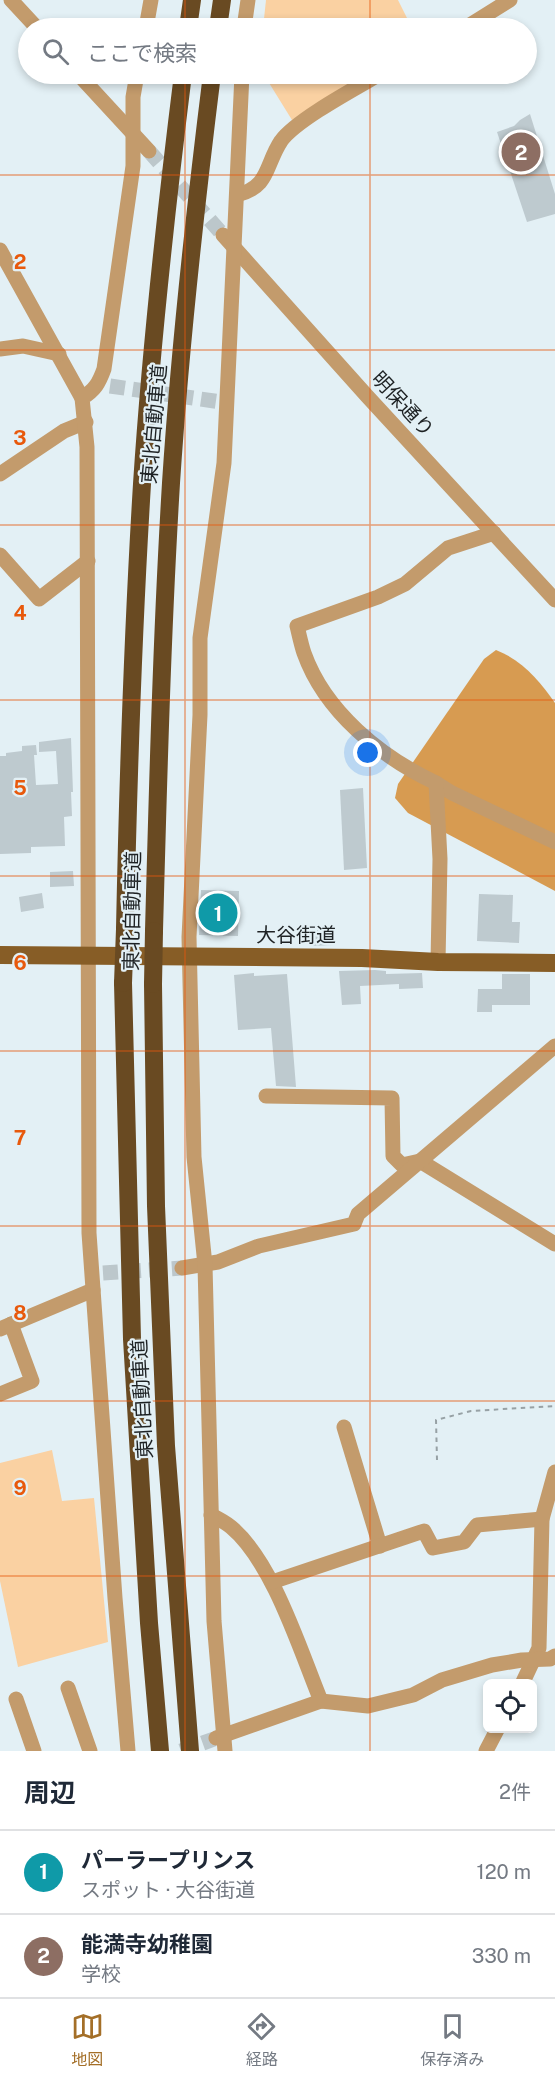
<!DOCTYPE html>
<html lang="ja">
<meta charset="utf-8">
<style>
body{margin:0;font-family:"Public Sans","Noto Sans JP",sans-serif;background:#f2f2f3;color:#1f2937}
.controls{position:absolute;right:18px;bottom:18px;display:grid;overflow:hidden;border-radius:9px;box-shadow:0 3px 9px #0003}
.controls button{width:54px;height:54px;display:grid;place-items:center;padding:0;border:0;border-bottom:2px solid #e0e1e3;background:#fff;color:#1f2937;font:30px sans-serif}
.you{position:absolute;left:368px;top:753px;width:21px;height:21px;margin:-15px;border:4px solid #fff;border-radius:50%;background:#1a73e8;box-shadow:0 0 0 9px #1a73e833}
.badge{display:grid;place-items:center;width:39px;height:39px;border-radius:50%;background:#a46f28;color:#fff;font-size:20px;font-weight:700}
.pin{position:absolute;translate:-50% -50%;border:3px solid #fff;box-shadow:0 2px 6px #0006}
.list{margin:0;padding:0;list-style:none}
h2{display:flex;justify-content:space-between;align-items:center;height:78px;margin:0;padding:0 24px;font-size:26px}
h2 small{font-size:20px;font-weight:400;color:#747a83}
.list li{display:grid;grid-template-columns:39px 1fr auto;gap:18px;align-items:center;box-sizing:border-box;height:84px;padding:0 24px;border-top:2px solid #e0e1e3}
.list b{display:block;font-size:22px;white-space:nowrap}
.list p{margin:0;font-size:20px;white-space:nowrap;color:#747a83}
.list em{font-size:20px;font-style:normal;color:#747a83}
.icon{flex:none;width:33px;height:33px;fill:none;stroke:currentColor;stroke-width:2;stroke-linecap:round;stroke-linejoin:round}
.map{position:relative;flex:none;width:555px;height:1751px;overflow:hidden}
.search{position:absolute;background:#fff;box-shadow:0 3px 9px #0003;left:18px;right:18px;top:18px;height:66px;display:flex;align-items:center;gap:15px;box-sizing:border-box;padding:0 21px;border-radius:33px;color:#747a83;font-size:22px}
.sheet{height:246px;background:#fff}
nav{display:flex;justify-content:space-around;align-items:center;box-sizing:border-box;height:84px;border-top:2px solid #e0e1e3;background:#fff;font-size:16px;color:#747a83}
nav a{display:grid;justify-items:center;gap:3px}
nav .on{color:#a46f28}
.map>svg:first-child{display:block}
.green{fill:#fad1a2}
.forest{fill:#d79b51}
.building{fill:#becacf}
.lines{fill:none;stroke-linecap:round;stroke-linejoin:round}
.minor-tunnel{stroke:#bcc7cb;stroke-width:15;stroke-dasharray:15 8;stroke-linecap:butt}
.path{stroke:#97a1a5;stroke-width:2;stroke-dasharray:4.5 4.5;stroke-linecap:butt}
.minor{stroke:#c39b6c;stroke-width:15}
.major{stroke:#875d26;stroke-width:18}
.highway{stroke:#694a22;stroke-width:18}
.highway-bridge{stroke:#694a22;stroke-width:18}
.grid{fill:none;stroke:#e8590c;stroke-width:1.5;stroke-opacity:0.55}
.labels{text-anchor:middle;stroke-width:4.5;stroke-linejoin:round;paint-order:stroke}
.street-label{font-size:20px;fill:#1e2224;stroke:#e3f0f5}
.grid-label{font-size:20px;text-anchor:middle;font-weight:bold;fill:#e8590c;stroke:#e3f0f5;stroke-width:4.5;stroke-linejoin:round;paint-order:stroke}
</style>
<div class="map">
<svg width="555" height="1751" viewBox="0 0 555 1751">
<rect width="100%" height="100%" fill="#e3f0f5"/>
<g class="green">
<polygon points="266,0 398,0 412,28 263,28"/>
<polygon points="257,74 371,74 292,120 266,78 257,76"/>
<polygon points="52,1450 62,1501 94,1498 108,1642 18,1667 0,1581 0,1463"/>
</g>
<path class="forest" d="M496 650C522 660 540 681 555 703V891L408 813 395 798 398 784 484 659Z"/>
<g class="building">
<polygon points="530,114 555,194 555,214 527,222 497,132 514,126 520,120"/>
<polygon points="71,738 73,792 71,792 72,816 64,817 65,846 31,847 31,853 0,854 0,756 6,756 6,753 22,751 22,746 36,745 37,755 34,755 36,785 58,784 56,751 39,752 39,742"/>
<polygon points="363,788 367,868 344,870 340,790"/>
<polygon points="73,871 74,886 50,887 50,872"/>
<polygon points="201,890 239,891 238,936 199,935"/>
<polygon points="42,893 44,908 21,912 19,897"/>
<polygon points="479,894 513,895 512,922 520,922 519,943 477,941"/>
<polygon points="311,930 334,930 334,945 311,946"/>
<polygon points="375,970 386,971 386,974 422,973 423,988 399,989 399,984 360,986 361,1004 342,1005 339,971"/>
<polygon points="254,973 254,976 287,974 296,1087 276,1086 271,1028 238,1030 234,975"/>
<polygon points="502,974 530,974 530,1005 492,1005 492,1012 477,1012 478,989 502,989"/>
</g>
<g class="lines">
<g class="minor-tunnel">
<polyline points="149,151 223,235"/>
<polyline points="110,386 221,402"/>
<polyline points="103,1273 182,1268"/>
<polyline points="181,1751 214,1739"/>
</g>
<polyline class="path" points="437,1460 436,1420 471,1411 555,1406"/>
<g class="minor">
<polyline points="11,0 37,28"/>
<polyline points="146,28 151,0"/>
<polyline points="244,28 248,0"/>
<polyline points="465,28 510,0"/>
<polyline points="78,74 149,151"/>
<path d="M237 195C270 187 265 165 281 141 296 120 356 88 380 74"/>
<polyline points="223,235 367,396 555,600"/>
<polyline points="0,250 82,398"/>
<polyline points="0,349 23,346 59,354"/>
<polyline points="0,474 64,431 86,422"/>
<polyline points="0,555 39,599 88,561"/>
<polyline points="436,783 452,793 555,842"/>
<path d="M438 962 440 859 436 783C381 757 325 712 304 653 301 644 299 634 297 626L378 597 405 584 448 548 494 533"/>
<polyline points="266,1096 392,1098 393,1156 402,1165 420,1161 555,1244"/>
<polyline points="182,1268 218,1262 259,1246 354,1224 358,1214 555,1046"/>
<polyline points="0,1329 93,1290"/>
<polyline points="0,1394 32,1381 11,1324"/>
<polyline points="344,1427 380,1546"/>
<path d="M211 1515C217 1518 225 1522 231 1527 273 1562 300 1650 321 1701"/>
<polyline points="272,1582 424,1531 433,1548 464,1542 477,1525 542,1519"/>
<polyline points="522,1684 539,1648 542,1519 555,1472"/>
<polyline points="68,1688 90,1751"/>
<polyline points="16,1699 34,1751"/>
<polyline points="216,1738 321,1701 368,1706 413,1695 442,1680 492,1665 522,1660 550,1659 555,1656"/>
<path d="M128 1751 115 1598 89 1233 87 447 82 398C95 390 99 383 104 369L133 166V97L137 74"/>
<polyline points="225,1751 214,1621 205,1265 194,1157 189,937 200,715 200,638 224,463 242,74"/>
<polyline points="486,1751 498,1728"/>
</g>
<polyline class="major" points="0,955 362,958 438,962 555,963"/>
<g class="highway">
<polyline points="188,28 192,0"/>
<polyline points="218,28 222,0"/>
<path d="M125 929C128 781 133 632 142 484 151 347 166 210 183 74"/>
<path d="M154 931C158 782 162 632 171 483 180 346 195 210 212 74"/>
<polyline points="123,983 132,1339 149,1623 160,1751"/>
<polyline points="153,984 156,1206 166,1446 190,1751"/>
</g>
<g class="highway-bridge">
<polyline points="123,983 125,929"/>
<polyline points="153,984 154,931"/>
</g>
</g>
<path class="grid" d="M185 0V28M370 0V28M185 74V1751M370 74V1751M0 175H555M0 350H555M0 525H555M0 700H555M0 876H555M0 1051H555M0 1226H555M0 1401H555M0 1576H555"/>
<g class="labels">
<g class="street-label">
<text transform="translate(403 404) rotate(47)" y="7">明保通り</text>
<text transform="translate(154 424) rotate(-85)" y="7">東北自動車道</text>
<text transform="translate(132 911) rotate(-89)" y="7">東北自動車道</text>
<text x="296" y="942">大谷街道</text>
<text transform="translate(142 1399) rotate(-93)" y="7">東北自動車道</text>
</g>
</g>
<g class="grid-label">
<text x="20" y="269">2</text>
<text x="20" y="445">3</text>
<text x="20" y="620">4</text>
<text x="20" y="795">5</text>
<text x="20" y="970">6</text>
<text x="20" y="1145">7</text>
<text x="20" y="1320">8</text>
<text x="20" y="1495">9</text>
</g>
</svg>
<div class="controls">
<button><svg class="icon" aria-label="locate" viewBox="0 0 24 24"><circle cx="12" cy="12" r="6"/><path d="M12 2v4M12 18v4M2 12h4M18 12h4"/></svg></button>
</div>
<div class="you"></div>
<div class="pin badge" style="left:218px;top:913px;background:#0f9aa8">1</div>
<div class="pin badge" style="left:521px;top:152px;background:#8d6e63">2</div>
<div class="search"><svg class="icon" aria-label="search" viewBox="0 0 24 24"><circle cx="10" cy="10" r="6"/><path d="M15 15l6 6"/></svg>ここで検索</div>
</div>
<section class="sheet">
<h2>周辺<small>2件</small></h2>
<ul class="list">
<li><span class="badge" style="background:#0f9aa8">1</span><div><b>パーラープリンス</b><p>スポット · 大谷街道</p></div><em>120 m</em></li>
<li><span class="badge" style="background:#8d6e63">2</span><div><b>能満寺幼稚園</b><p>学校</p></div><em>330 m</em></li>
</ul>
</section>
<nav>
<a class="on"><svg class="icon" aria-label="map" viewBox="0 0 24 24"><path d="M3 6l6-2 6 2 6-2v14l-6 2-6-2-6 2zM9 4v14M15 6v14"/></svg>地図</a>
<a><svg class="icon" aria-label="directions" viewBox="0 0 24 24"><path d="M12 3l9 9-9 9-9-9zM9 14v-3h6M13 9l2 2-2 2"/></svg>経路</a>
<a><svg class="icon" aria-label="saved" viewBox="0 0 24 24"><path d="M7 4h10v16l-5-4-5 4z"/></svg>保存済み</a>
</nav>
